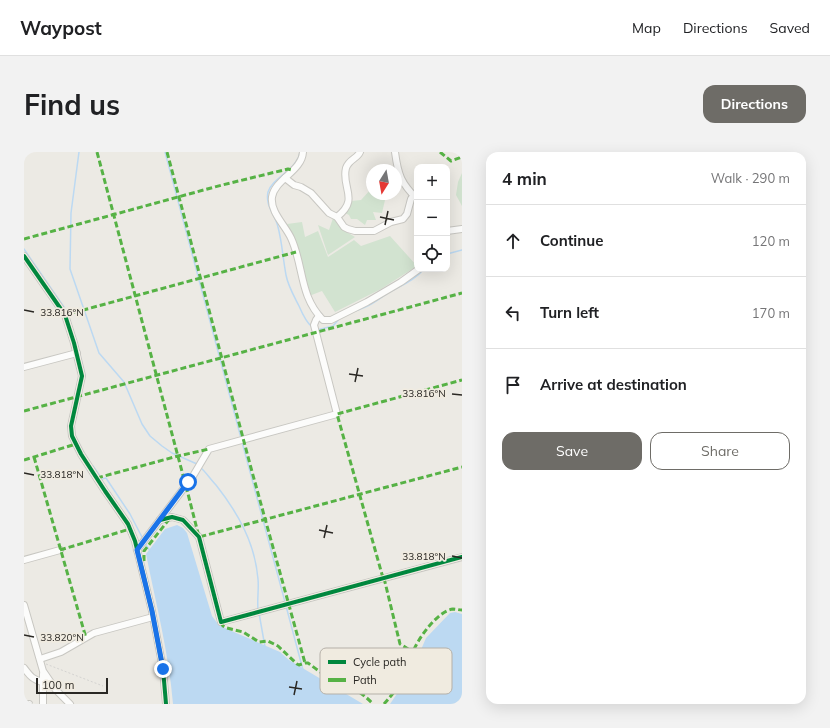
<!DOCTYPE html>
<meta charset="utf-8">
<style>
body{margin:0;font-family:Mulish,sans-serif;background:#f2f2f2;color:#202124}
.controls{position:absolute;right:12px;top:12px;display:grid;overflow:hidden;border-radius:8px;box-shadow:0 4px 16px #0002}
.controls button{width:36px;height:36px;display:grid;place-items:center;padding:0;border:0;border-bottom:1px solid #e0e0e0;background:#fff;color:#202124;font:20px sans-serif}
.compass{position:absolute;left:342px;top:12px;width:36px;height:36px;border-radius:50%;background:#fff;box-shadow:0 4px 16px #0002;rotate:191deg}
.scale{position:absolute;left:12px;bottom:10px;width:72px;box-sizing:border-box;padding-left:4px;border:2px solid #2a2824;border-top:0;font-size:11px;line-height:14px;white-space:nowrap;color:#2a2824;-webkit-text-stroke:3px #f0ebe0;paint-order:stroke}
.stop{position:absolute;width:12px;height:12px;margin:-9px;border:3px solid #1a73e8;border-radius:50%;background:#fff}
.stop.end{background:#1a73e8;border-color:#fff;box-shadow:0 1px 4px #0008}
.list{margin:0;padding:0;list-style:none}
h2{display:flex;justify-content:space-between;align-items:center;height:52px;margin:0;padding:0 16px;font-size:17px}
h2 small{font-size:13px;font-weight:400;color:#757577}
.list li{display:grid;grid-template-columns:26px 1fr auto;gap:12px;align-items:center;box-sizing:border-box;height:72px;padding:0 16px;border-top:1px solid #e0e0e0}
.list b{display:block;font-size:15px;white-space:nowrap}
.list em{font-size:13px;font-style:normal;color:#757577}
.actions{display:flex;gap:8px;padding:12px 16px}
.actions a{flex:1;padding:9px 0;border:1px solid #6e6c67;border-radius:12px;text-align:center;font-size:14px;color:#6e6c67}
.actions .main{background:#6e6c67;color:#fff}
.icon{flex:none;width:22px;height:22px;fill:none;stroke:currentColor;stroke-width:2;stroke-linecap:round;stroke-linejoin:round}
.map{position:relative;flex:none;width:438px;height:552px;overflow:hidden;border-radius:12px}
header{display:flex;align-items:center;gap:24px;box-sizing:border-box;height:56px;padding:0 20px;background:#fff;border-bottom:1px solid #e0e0e0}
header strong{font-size:19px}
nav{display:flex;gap:22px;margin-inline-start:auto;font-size:14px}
.intro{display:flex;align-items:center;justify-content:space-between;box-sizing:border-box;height:96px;padding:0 24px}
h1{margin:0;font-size:28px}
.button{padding:10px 18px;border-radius:12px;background:#6e6c67;color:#fff;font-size:14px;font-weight:700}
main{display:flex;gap:24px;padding:0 24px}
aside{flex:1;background:#fff;border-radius:12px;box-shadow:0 4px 16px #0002}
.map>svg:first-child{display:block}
.green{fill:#d2e3d0}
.water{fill:#bcd9f2}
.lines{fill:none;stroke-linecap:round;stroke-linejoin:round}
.stream{stroke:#bcd9f2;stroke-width:1.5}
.minor-casing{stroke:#c8c7c2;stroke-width:8}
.path{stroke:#d4d3d1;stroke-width:1;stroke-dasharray:2 2;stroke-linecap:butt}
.minor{stroke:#fcfcfb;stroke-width:6}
.quiet{stroke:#56b245;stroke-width:3;stroke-dasharray:6 3;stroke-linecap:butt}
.cycleway-casing{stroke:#f0ebe0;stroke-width:6}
.cycleway{stroke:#00873e;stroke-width:4}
.route{stroke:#1a73e8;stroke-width:5}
.ticks{fill:none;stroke:#2a2824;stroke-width:1.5}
.key{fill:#f0ebe0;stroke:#b5b0a8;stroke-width:1}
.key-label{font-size:11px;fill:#2a2824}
.ticks-label{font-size:10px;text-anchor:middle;fill:#2a2824;stroke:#f0ebe0;stroke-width:3.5;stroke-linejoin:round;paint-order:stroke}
</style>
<header>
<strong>Waypost</strong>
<nav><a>Map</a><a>Directions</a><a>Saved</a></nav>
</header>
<div class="intro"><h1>Find us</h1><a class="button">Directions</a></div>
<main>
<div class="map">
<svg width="438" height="552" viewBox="0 0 438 552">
<rect width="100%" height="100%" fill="#eceae4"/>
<g class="green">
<polygon points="438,21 438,54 432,43 434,30"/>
<polygon points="347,37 348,42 355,42 356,48 361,48 358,61 349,60 352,68 343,68 341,73 333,67 327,67 325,63 321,61 327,49 337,48"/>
<polygon points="309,66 315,70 321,79 331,85 304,103 294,73 305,78"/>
<polygon points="278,70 281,85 294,79 304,105 330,88 337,94 366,84 393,114 357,137 311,160 298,139 285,144 271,93 263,72"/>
</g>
<g class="water">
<path d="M153 373 159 376 163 381 188 464 194 472 203 477 256 500 265 508 339 552H149C145 502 132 452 122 402L141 377Z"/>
<polygon points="431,460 438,462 438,552 366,552 387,521 402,486 426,461"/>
</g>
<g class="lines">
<g class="stream">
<polyline points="55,0 47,61 46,117 75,201 100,230 118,272 126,284 138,294 148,301 173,312"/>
<polyline points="141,0 217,286"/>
<path d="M276 0C274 17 248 26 244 40 241 54 251 62 254 75 258 90 259 107 262 123 264 134 270 144 275 154 278 161 282 170 288 175"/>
<polyline points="0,97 42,158 52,188"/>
<polyline points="423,102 438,98"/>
<path d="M331 159C345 154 350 151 361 143 375 134 389 130 400 117"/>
<polyline points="293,178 309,174 315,167"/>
<polyline points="53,192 61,223"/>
<polyline points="218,290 261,450"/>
<polyline points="56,294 61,303"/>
<polyline points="69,314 78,327 82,326 106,362 119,387"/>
<path d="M176 315C182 320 186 327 192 333 214 361 231 391 234 427 235 437 233 447 234 458"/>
<polyline points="121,391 126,399"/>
<polyline points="262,454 279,518"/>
<polyline points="235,461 241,495"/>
</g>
<defs>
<g id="minor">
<path d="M279 0C278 19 251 27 248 45 246 60 261 73 267 86 280 114 275 144 299 168H307L343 150 377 130 395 117"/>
<path d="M371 0C374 23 377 31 393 47"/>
<polyline points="261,26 270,33 277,35 287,41 305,61 313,65 320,75 324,77 331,79 350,79 367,70 379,67 383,62 387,47 390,43"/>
<path d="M313 65C336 47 317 36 322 16 325 7 333 7 336 0"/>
<polyline points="423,79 438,77"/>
<polyline points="0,104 41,163 50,191 58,224 47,274 48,284 57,302 81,339 104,372 111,389 128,459 139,517 142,552"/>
<polyline points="0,215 53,201"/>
<polyline points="136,368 148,365 159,368 175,385 197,470 438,405"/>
<polyline points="113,398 169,324 185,297 313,262 290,173 292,168 295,164"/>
<polyline points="0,408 36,398"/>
<polyline points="0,453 19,519 32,538 46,552"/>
<polyline points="16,507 37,500 70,481 129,465"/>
<path d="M0 516C6 524 9 528 19 530"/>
<polyline points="0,552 5,552"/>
<polyline points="19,552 19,522"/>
</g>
</defs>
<use href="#minor" class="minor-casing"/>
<polyline class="path" points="22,512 79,534"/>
<use href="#minor" class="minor"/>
<g class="quiet">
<polyline points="73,0 160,327 164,330"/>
<polyline points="143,0 227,316 281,511"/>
<polyline points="416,0 427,9 438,5"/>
<polyline points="0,1 4,0"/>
<polyline points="0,87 198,33 264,17 268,18"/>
<polyline points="41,163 272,100"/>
<polyline points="0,259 438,141"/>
<polyline points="10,305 62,486"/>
<polyline points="0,308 52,292"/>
<polyline points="73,326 154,304 185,297"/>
<polyline points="162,334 175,385 438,315"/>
<polyline points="36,398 106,377"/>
<polyline points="120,409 120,399 146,366"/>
<polyline points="359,426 313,262 438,228"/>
<polyline points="360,426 376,492 389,500"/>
<path d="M197 470 199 474 203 476 219 480 235 490 244 489 254 494 273 512 275 513 281 511H284C291 516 298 522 306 525 321 531 337 539 349 552"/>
<path d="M360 552C368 543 376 533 381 522 385 516 386 508 388 502 393 488 413 459 429 457 432 457 435 458 438 458"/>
</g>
<defs>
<g id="cycleway">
<polyline points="0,104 41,163 50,191 58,224 47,274 48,284 57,302 81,339 104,372 111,389 128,459 139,517 142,552"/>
<polyline points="136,368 148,365 159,368 175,385 197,470 438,405"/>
</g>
</defs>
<use href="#cycleway" class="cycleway-casing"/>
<use href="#cycleway" class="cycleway"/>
</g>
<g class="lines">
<polyline class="route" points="139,517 128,459 113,398 164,330"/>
</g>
<path class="ticks" d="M356 65 370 68M361 73 364 59M0 158 10 160M325 222 339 224M331 230 334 216M428 242 438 243M0 321 10 323M295 378 309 381M300 386 303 373M428 404 438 406M0 483 10 485M265 535 278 537M270 543 273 529"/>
<rect x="296" y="496" width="132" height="46" rx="6" class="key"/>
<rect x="304" y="508" width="18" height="4" fill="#00873e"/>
<rect x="304" y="526" width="18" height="4" fill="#56b245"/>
<g class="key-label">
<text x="329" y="514">Cycle path</text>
<text x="329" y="532">Path</text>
</g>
<g class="ticks-label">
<text x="38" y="164">33.816°N</text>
<text x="400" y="245">33.816°N</text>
<text x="38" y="326">33.818°N</text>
<text x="400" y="408">33.818°N</text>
<text x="38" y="489">33.820°N</text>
</g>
</svg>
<div class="controls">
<button>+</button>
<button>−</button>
<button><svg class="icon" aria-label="locate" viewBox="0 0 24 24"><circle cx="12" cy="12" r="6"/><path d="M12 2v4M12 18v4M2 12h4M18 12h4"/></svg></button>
</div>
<svg class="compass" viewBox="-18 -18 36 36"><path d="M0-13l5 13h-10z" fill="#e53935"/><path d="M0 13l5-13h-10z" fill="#757577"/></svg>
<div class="scale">100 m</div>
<div class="stop" style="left:164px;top:330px"></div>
<div class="stop end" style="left:139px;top:517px"></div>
</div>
<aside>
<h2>4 min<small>Walk · 290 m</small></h2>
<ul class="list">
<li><svg class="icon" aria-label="ahead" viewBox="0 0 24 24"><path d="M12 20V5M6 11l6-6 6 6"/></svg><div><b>Continue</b></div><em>120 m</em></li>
<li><svg class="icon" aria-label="left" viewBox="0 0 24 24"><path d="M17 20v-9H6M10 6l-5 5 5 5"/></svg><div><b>Turn left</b></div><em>170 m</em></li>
<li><svg class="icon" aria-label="arrive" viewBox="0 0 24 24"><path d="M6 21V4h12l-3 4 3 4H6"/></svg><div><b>Arrive at destination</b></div></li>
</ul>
<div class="actions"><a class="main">Save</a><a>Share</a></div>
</aside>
</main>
